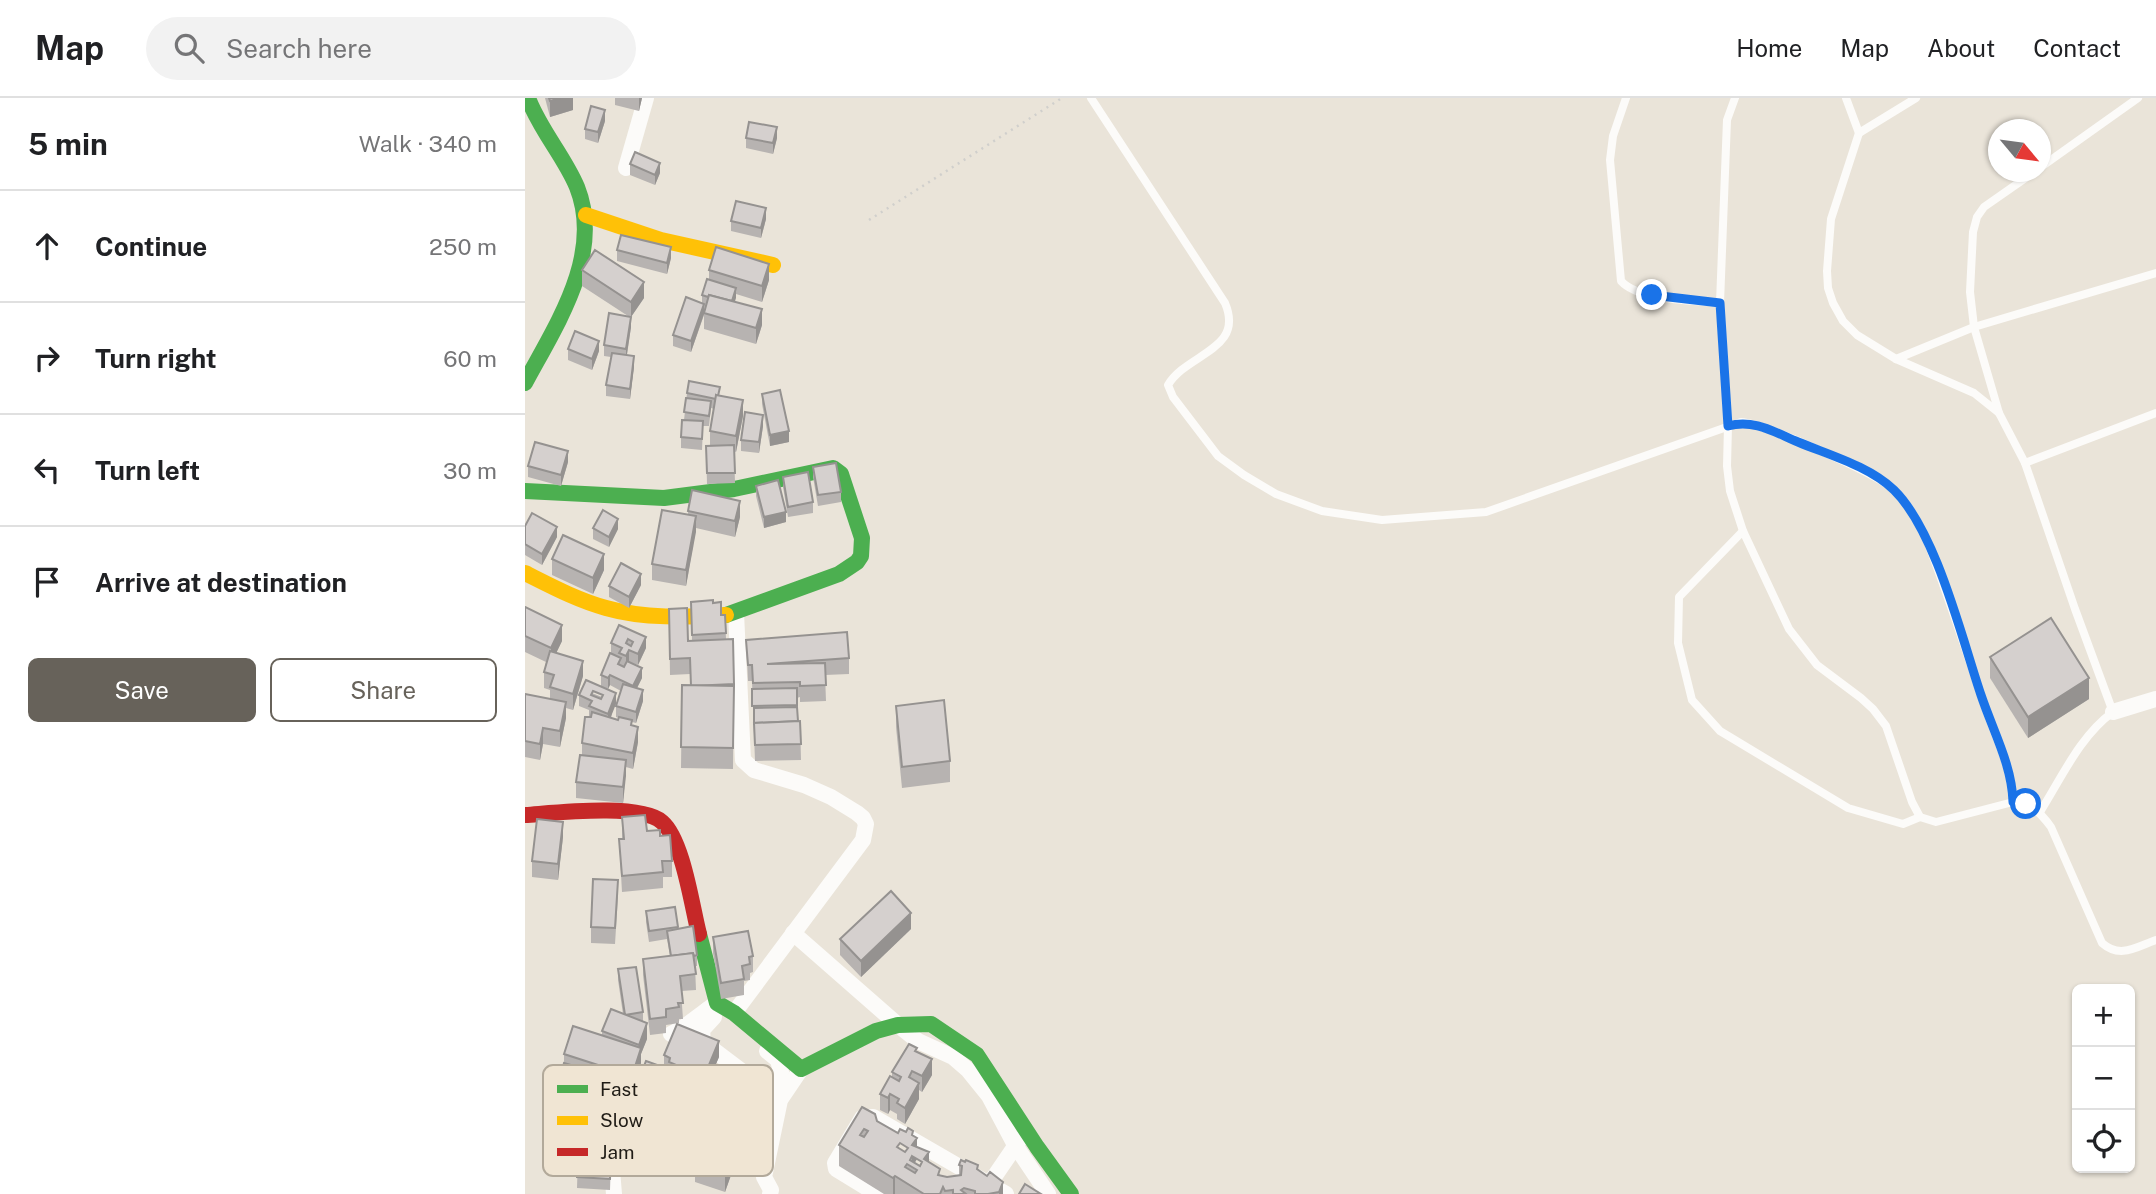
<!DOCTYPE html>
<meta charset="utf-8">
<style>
body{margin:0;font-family:"Public Sans",sans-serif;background:#f2f2f2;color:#202124}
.controls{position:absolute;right:21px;bottom:21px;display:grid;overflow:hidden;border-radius:10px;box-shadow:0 2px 5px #0004}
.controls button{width:63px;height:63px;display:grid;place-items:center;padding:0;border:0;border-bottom:2px solid #e0e0e0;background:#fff;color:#202124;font:35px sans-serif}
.compass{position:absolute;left:1463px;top:21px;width:63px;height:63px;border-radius:50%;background:#fff;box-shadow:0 2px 5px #0004;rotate:119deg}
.stop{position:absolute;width:21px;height:21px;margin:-16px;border:5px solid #1a73e8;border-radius:50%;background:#fff}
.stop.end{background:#1a73e8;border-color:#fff;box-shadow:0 2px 7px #0008}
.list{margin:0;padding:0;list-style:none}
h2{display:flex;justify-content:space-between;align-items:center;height:91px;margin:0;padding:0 28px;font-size:30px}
h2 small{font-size:23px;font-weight:400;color:#757577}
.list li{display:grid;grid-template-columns:46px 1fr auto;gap:21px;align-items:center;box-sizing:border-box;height:112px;padding:0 28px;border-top:2px solid #e0e0e0}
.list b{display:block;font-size:26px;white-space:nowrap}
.list em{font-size:23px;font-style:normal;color:#757577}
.actions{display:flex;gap:14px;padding:21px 28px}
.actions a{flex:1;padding:16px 0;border:2px solid #67625a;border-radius:10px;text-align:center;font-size:24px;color:#67625a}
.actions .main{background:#67625a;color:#fff}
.icon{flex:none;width:38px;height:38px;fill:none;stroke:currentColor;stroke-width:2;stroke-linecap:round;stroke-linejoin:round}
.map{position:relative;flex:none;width:1631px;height:1096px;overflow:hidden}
header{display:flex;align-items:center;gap:42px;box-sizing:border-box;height:98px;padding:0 35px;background:#fff;border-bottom:2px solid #e0e0e0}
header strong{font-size:33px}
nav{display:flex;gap:38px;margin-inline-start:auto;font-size:24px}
.search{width:490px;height:63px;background:#f2f2f2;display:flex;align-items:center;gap:18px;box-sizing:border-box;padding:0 24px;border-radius:38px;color:#757577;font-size:26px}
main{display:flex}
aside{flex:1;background:#fff}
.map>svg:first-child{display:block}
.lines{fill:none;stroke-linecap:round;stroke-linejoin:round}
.path{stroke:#d0cfcc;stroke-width:2.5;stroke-dasharray:2 5;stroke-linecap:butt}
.lane{stroke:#fcfbf9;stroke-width:8}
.street{stroke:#fcfbf9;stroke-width:16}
.fast{stroke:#4caf50;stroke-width:16}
.slow{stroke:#ffc107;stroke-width:16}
.jam{stroke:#c62828;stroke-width:16}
.wall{fill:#b7b3b1;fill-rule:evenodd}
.shaded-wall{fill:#959290}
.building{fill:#d5d0ce;stroke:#959290;stroke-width:2;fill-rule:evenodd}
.route{stroke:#1a73e8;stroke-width:9}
.key{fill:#f0e5d3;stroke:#b2a99a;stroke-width:2}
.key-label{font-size:19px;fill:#201c16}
</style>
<header>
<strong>Map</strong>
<div class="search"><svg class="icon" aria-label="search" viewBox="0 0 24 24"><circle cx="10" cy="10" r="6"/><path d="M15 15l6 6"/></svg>Search here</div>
<nav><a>Home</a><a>Map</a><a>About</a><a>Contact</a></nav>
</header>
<main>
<aside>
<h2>5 min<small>Walk · 340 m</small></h2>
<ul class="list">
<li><svg class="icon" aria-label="ahead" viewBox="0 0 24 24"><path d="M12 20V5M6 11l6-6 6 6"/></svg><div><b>Continue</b></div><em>250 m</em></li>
<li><svg class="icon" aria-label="right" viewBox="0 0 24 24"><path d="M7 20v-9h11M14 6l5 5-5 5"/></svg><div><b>Turn right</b></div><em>60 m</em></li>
<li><svg class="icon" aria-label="left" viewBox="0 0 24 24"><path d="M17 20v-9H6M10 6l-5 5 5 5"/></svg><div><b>Turn left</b></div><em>30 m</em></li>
<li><svg class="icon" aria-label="arrive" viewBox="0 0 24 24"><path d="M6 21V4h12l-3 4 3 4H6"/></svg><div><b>Arrive at destination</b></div></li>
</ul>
<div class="actions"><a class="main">Save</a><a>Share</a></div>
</aside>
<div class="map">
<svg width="1631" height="1096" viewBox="0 0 1631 1096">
<rect width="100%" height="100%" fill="#eae4d9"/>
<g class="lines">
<polyline class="path" points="344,122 537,0"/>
<g class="lane">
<path d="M566 0 700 205C720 252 662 255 643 287L648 299 693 358 719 377 751 396 797 413 857 422 961 414 1216 324C1238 325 1350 375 1368 391 1384 405 1394 426 1403 445 1424 500 1442 556 1461 612 1472 643 1487 671 1488 704"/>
<path d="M1101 0 1088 38 1085 62 1096 183C1114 203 1169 202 1195 205"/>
<path d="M1210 0 1202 22 1195 205 1203 328 1202 368 1205 393 1218 433 1264 531 1292 567 1336 600 1348 611 1361 628 1387 704 1395 719 1411 724 1488 704C1507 706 1515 714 1526 729L1577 845C1595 861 1611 849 1631 842"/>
<path d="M1321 0 1334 35 1306 121 1302 173 1303 190 1308 205 1318 223 1332 237 1371 261 1449 295 1474 315 1500 365 1550 511 1588 614C1555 638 1537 679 1515 714"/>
<polyline points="1334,35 1391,0"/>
<polyline points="1516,69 1613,0"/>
<polyline points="1371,261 1449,229 1631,175"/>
<polyline points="1474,315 1449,229 1445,194 1448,134 1452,119 1459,109 1509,74"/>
<polyline points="1500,365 1631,315"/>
<polyline points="1218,433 1154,499 1153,545 1167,602 1195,633 1323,710 1378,726 1395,719"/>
</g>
<g class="street">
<polyline points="101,70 121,0"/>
<polyline points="1588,614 1631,601"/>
<polyline points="268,835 373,927 393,943 428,959 443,972 464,998 490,1047 523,1096"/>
<polyline points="182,912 189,919 177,932 178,944 255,1002"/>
<polyline points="209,915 338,742 341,726 338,720 332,715 306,699 279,687 229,672 218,662 211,515"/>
<polyline points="146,936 159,929 190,906"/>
<polyline points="242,953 253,962 256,974 244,994"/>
<polyline points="87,1072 89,1096"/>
<polyline points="465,1085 495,1041"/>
<polyline points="245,1096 246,1092 239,1079 255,1002 276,971"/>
<polyline points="352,1096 311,1071 310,1065 337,1020 348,1019 481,1096"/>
</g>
<g class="fast">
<path d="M0 285C31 227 79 157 52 89 39 58 15 32 3 0"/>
<polyline points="0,393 139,400 209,391 308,370 316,376 337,440 336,458 332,464 314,476 201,517"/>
<polyline points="174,836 192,905 209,915 276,971 351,933 373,927 406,926 452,957 512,1049 546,1096"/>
</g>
<g class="slow">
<polyline points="61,117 136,142 248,167"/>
<path d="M0 475C26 488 52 502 81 510 119 521 162 519 201 517"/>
</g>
<path class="jam" d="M0 717C30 715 115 705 137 724 158 742 167 809 174 836"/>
</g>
<g class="wall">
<polygon points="20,0 48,0 48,12 25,19"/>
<polygon points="90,0 117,0 114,13 90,7"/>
<polygon points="80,23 73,45 60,41 60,31"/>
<polygon points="221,40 252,40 248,56 221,50"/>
<polygon points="105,66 135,75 130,87 105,77"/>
<polygon points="241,121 236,140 206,133 206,123"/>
<polygon points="92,152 146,160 142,176 92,163"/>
<polygon points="57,172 119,200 106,219 106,229 102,257 109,269 105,301 81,298 81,287 86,259 79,258 79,247 103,218 57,188"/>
<polygon points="184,172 244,182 237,204 211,196 209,204 237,227 231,246 179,231 179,217 166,254 148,248 148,237 177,205 177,197 184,182"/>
<polygon points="43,251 74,253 67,272 43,262"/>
<polygon points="162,295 195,298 218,318 211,354 209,353 210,385 182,386 181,348 185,348 185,333 189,311 186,310 184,328 178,328 177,352 156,350 156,339 159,322"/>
<polygon points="237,296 264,344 245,348 237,306"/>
<polygon points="238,328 234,355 216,353 216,342"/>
<polygon points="43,364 36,388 3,379 3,368"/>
<polygon points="288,369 316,394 316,404 293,408 288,379"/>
<polygon points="258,379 288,404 288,415 263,419 258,389"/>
<polygon points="231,388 261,424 239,430 231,398"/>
<polygon points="163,413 215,419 210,439 171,430 161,488 127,482 127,466 163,416"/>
<polygon points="0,428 32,439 17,467 0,457"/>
<polygon points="68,430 93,431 84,449 68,441"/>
<polygon points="27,461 79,472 68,496 27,477"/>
<polygon points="116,487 104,510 84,499 84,488"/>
<polygon points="166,504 188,505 196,517 200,517 201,541 209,586 208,671 156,670 157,587 165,588 165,576 145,577 144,511 163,543 167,542"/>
<polygon points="0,509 37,543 31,555 58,578 48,612 41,610 41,620 35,649 18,646 15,662 0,659 0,596 25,601 25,592 19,590 19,574 21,564 0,554"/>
<path d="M94 527 121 550 113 567 104 564 117 580 112 590 118 603 111 625 107 624V627L113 644 108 671 101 669 98 705 51 700V684L57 657V645L66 619H64V612L54 608V597L61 582 91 595 86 620 93 622 94 620 91 619V608L96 593 85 587 83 591 76 588V577L86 555V545ZM68 593 78 597 77 599 67 595Z"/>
<polygon points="221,542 324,560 324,576 300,577 301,603 275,604 275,599 272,600 273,623 275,623 276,662 230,663 227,583 223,583"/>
<polygon points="1465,559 1564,601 1503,640 1465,580"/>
<polygon points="371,608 425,663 425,684 377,690 371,629"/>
<polygon points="97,719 122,733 135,738 147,763 147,779 138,779 138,790 97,794 94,741 97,741"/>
<polygon points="38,739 33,782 7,779 7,763"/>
<polygon points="93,798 90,846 66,845 66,829"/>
<polygon points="150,809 153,831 172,857 172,868 170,868 171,892 156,893 158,921 154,921 154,925 141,927 141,935 125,937 118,877 118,861 145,858 142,841 124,844 121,824 121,813"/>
<polygon points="386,831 336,879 315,857 315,841"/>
<polygon points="188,839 228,858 228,874 225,875 225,882 219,883 219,897 196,901 188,855"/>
<polygon points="93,871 118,914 118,924 122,941 116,956 116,965 107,994 52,976 52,980 56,986 76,1007 73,1018 74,1019 77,1010 77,998 103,998 108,1004 115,1006 116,1001 111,999 111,988 138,980 129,1002 139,1025 148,1003 135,998 135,987 141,974 139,973 139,957 194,959 178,994 173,1009 165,1077 130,1064 130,1054 124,1073 104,1066 104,1063 97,1061 96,1064 86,1061 85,1092 52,1090 53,1058 26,1052 26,1043 23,1042 23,1026 39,967 39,956 77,937 77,933 98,916 93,882"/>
<polygon points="392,954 407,977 397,994 394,992 394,1001 380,1026 372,1021 372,1016 365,1012 363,1016 355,1012 355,996 367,980 367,974"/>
<path d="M352 1023 373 1035 388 1038 392 1049 415 1077 422 1079 434 1078V1067L453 1073 478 1096H359L314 1068V1047ZM375 1045 383 1050 380 1054 372 1049ZM392 1061 397 1064 395 1068 390 1065Z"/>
<polygon points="216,1049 200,1094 170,1084 170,1068"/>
</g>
<g class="shaded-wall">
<polygon points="35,0 48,0 48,12 25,19 25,3"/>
<polygon points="114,0 117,0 114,13"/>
<polygon points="80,12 80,23 73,45 73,34"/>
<polygon points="252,29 252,40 248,56 248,45"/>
<polygon points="135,65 135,75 130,87 130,77"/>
<polygon points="241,110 241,121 236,140 236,130"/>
<polygon points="146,149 146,160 142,176 142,165"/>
<polygon points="244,166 244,182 237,204 237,188"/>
<polygon points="119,184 119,200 106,219 106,229 101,262 101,251 106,220 106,204"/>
<polygon points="211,190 211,200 206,216 206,206"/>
<polygon points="179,206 179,216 166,254 166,243"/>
<polygon points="237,211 237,227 231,246 231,230"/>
<polygon points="74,243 74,253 67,272 67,261"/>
<polygon points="109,258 109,269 105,301 105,291"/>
<polygon points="218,302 218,318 211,354 211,338"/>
<polygon points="238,317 238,328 234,355 234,344"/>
<polygon points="264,333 264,344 245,348 245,337"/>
<polygon points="43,353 43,364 36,388 36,377"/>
<polygon points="215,403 215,419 210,439 210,423"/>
<polygon points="261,414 261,424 239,430 239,419"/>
<polygon points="171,418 171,434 161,488 161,472"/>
<polygon points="93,421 93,431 84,449 84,439"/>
<polygon points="32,429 32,439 17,467 17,456"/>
<polygon points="79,456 79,472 68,496 68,480"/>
<polygon points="116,476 116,487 104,510 104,499"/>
<polygon points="37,527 37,543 26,566 26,550"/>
<polygon points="121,539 121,550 113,567 113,556"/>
<polygon points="104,552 104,563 101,569 101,558"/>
<polygon points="58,563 58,578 48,612 48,596"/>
<polygon points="117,570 117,580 108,598 108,588"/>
<polygon points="85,577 85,587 83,591 83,580"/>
<polygon points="1564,580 1564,601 1503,640 1503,619"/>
<polygon points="118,592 118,603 111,625 111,614"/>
<polygon points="91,595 91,606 83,626 83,616"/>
<polygon points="41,604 41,620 35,649 35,633"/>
<polygon points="113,629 113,644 108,671 108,655"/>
<polygon points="18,630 18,646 15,662 15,646"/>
<polygon points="101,662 101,678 98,705 98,689"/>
<polygon points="38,724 38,739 33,782 33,766"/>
<polygon points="386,815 386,831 336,879 336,863"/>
<polygon points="122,925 122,941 116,956 116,965 107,994 107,978 114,957 114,947"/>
<polygon points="194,943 194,959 179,995 179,979"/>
<polygon points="407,961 407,977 397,994 397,978"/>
<polygon points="138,969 138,980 128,1005 128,995"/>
<polygon points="394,985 394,1001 380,1026 380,1010"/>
<polygon points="178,986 178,997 171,1013 171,1002"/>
<polygon points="76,991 76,1007 69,1034 65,1033 65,1044 61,1060 61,1044"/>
<polygon points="365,996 365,1012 363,1016 363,1000"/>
<polygon points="139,1006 139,1027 130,1048 130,1054 124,1073 124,1052"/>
<polygon points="183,1013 183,1029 165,1077 165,1061"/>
<polygon points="216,1033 216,1049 200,1094 200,1078"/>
<polygon points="388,1033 388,1045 392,1040 392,1061 387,1068 387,1037"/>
<polygon points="97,1040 97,1061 96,1064 96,1043"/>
<polygon points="404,1054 404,1075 399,1061"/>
<polygon points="370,1078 370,1096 368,1096 368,1080"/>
<polygon points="478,1084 478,1096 474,1096 474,1094"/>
</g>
<g class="building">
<polygon points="24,0 35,0 25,3"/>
<polygon points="66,8 80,12 73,34 60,31"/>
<polygon points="224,24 252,29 248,45 221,40"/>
<polygon points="110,54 135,65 130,77 105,66"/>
<polygon points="211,103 241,110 236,130 206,123"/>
<polygon points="96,137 146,149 142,165 92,152"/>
<polygon points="191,149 244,166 237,188 184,172"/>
<polygon points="70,152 119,184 106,204 57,172"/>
<polygon points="182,181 211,190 207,203 184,197 183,199 177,197"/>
<polygon points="184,197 237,211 231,230 179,215"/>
<polygon points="161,199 179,206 166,243 148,237"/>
<polygon points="84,215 106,219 101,251 79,247"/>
<polygon points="50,233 74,243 67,261 43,251"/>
<polygon points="87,255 109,258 105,291 81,287"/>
<polygon points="164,283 195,289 193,298 191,297 191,301 162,295"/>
<polygon points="255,292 264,333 245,337 237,296"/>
<polygon points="191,297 218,302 211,338 185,333"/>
<polygon points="161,300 186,303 184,318 159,314"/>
<polygon points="220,314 238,317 234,344 216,342"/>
<polygon points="157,322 178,323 177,341 156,339"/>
<polygon points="10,344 43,353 36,377 3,368"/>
<polygon points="209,347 210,375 182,375 181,348"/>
<polygon points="311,365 316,394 293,397 288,369"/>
<polygon points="283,374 288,404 263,409 258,379"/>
<polygon points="253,382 261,414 239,419 231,388"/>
<polygon points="167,392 215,403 210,423 163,413"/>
<polygon points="78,412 93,421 84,439 68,430"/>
<polygon points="137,412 171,418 161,472 127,466"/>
<polygon points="7,415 32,429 17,456 0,446 0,428"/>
<polygon points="38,437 79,456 68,480 27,461"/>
<polygon points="96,465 116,476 104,499 84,488"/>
<polygon points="188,502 188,505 196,504 196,517 200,517 201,535 167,537 166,504"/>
<polygon points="0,509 37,527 26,550 0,538"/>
<polygon points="162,510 163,543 208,541 209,586 166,588 165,560 145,561 144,511"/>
<polygon points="1526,520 1564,580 1503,619 1465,559"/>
<path d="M94 527 121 539 113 556 104 552 101 558 94 555 97 550 86 545ZM103 541 108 544 106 548 101 545Z"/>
<polygon points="322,534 324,560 242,566 300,565 301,587 275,588 275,584 228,585 227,567 223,567 221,542"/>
<polygon points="25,553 58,563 48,596 25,589 29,577 19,574"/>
<polygon points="85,555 96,560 93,566 99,569 102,563 117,570 108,588 85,577 83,580 76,577"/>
<path d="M61 582 91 595 83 616 64 608 67 603 54 597ZM68 593 78 597 76 601 66 597Z"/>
<polygon points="98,586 118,592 111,614 91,608"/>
<polygon points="157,587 209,588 208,650 156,649"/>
<polygon points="272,590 272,607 227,608 227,591"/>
<polygon points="0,596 41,604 35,633 18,630 15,646 0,643"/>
<polygon points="419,602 425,663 377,669 371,608"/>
<polygon points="272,609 273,623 229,625 229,627 229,610"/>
<polygon points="67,614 93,622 94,619 107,622 106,627 113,629 108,655 57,645 60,619 66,619"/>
<polygon points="275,623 276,646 230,647 229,625"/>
<polygon points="55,657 101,662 98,689 51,684"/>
<polygon points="120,717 122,733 135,732 135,738 145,737 147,763 137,763 138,774 97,778 94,741 99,741 97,719"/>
<polygon points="12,721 38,724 33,766 7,763"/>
<polygon points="68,781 93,782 90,830 66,829"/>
<polygon points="366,793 386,815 336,863 315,841"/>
<polygon points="150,809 153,829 124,833 121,813"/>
<polygon points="168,828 172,857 169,858 168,855 146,858 142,833"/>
<polygon points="223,833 228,858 224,859 225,866 217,868 219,881 196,885 188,839"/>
<polygon points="168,855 171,876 155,878 158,905 153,905 154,909 141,911 141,919 125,921 118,861"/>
<polygon points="111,869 118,914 100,917 93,871"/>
<polygon points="86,911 122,925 114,947 77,933"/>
<polygon points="152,926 194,943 179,979 144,964 145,960 139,957"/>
<polygon points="48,928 116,950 107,978 39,956"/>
<polygon points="384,946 392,950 390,953 407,961 397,978 387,973 384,979 394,985 380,1010 372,1005 374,1001 365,996 363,1000 355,996 365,978 374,983 376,979 367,974"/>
<polygon points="121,963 138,969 128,995 111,988"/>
<polygon points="39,965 49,968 47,973 52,974 50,979 56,981 55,985 76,991 61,1044 26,1037 28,1028 23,1026"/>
<path d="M337 1009 350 1016 352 1023 373 1035 375 1031 381 1034 383 1030 388 1033 387 1037 392 1040 387 1047 404 1054 399 1061 415 1071 413 1077 422 1079 436 1077 437 1068 434 1067 436 1062 440 1064 441 1062 453 1067 452 1071 462 1078 465 1074 478 1084 474 1094 463 1096H450V1093L439 1090 436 1092 441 1096H428V1092L420 1093 418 1089 415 1096H399L370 1078 368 1080 314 1047ZM339 1031 343 1033 339 1039 335 1037ZM375 1045 383 1050 380 1054 372 1049ZM387 1058 397 1064 395 1068 385 1062ZM382 1066 392 1072 390 1075 380 1069Z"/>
<polygon points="53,1053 86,1055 85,1081 52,1079"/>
<polygon points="500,1086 516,1096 494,1096"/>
</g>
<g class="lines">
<path class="route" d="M1127 197 1195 205 1203 328C1229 321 1249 334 1273 344 1304 357 1344 368 1369 392 1411 433 1437 541 1456 597 1468 633 1487 667 1488 704L1501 706"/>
</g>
<rect x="18" y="967" width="230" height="111" rx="10" class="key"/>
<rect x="32" y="987" width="31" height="8" fill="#4caf50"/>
<rect x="32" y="1018" width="31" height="9" fill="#ffc107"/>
<rect x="32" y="1050" width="31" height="8" fill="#c62828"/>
<g class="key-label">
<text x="75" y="998">Fast</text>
<text x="75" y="1029">Slow</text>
<text x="75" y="1061">Jam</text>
</g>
</svg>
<div class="controls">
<button>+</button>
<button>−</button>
<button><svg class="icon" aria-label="locate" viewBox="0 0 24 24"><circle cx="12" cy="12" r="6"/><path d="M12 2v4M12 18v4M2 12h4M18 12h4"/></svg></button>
</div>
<svg class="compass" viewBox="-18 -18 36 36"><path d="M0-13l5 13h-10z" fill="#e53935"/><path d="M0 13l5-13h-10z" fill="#757577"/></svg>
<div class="stop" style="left:1501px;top:706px"></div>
<div class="stop end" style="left:1127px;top:197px"></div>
</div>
</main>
